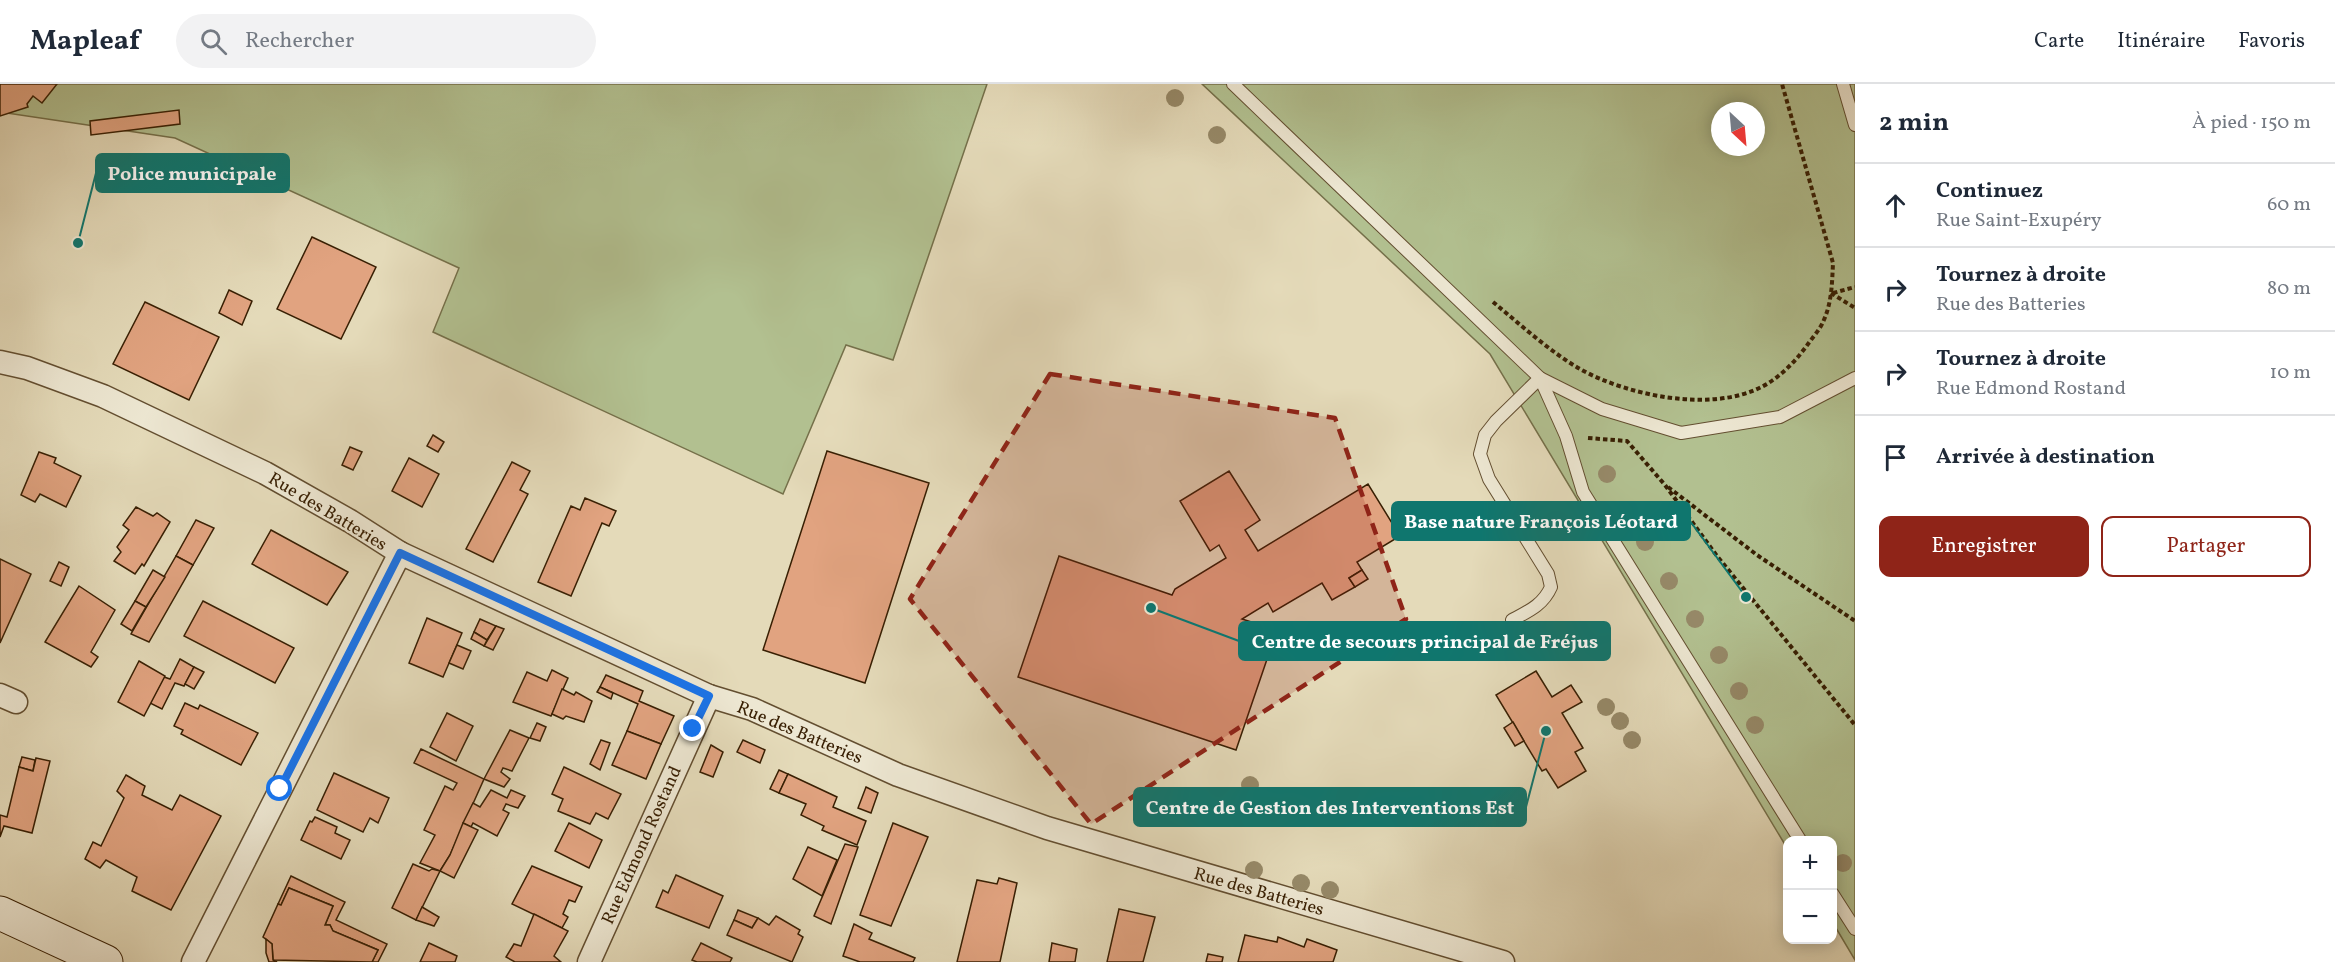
<!DOCTYPE html>
<html lang="fr">
<meta charset="utf-8">
<style>
body{margin:0;font-family:Vollkorn,serif;background:#f2f2f3;color:#1f2937}
.controls{position:absolute;right:18px;bottom:18px;display:grid;overflow:hidden;border-radius:12px;box-shadow:0 3px 15px #0003}
.controls button{width:54px;height:54px;display:grid;place-items:center;padding:0;border:0;border-bottom:2px solid #e0e1e3;background:#fff;color:#1f2937;font:30px sans-serif}
.compass{position:absolute;left:1711px;top:18px;width:54px;height:54px;border-radius:50%;background:#fff;box-shadow:0 3px 15px #0003;rotate:154deg}
.stop{position:absolute;width:18px;height:18px;margin:-14px;border:4px solid #1a73e8;border-radius:50%;background:#fff}
.stop.end{background:#1a73e8;border-color:#fff;box-shadow:0 2px 6px #0008}
.list{margin:0;padding:0;list-style:none}
h2{display:flex;justify-content:space-between;align-items:center;height:78px;margin:0;padding:0 24px;font-size:26px}
h2 small{font-size:20px;font-weight:400;color:#747a83}
.list li{display:grid;grid-template-columns:39px 1fr auto;gap:18px;align-items:center;box-sizing:border-box;height:84px;padding:0 24px;border-top:2px solid #e0e1e3}
.list b{display:block;font-size:22px;white-space:nowrap}
.list p{margin:0;font-size:20px;white-space:nowrap;color:#747a83}
.list em{font-size:20px;font-style:normal;color:#747a83}
.actions{display:flex;gap:12px;padding:18px 24px}
.actions a{flex:1;padding:14px 0;border:2px solid #8f2418;border-radius:12px;text-align:center;font-size:21px;color:#8f2418}
.actions .main{background:#8f2418;color:#fff}
.icon{flex:none;width:33px;height:33px;fill:none;stroke:currentColor;stroke-width:2;stroke-linecap:round;stroke-linejoin:round}
.map{position:relative;flex:none;width:1855px;height:878px;overflow:hidden}
header{display:flex;align-items:center;gap:36px;box-sizing:border-box;height:84px;padding:0 30px;background:#fff;border-bottom:2px solid #e0e1e3}
header strong{font-size:28px}
nav{display:flex;gap:33px;margin-inline-start:auto;font-size:21px}
.search{width:420px;height:54px;background:#f2f2f3;display:flex;align-items:center;gap:15px;box-sizing:border-box;padding:0 21px;border-radius:33px;color:#747a83;font-size:22px}
main{display:flex}
aside{flex:1;background:#fff}
.map>svg:first-child{display:block}
.green{fill:#b2c090;stroke:#75704a;stroke-width:1.5;fill-rule:evenodd}
.building{fill:#e1a380;stroke:#381f03;stroke-width:1.5}
.lines{fill:none;stroke-linecap:round;stroke-linejoin:round}
.lane-casing{stroke:#634e30;stroke-width:14}
.street-casing{stroke:#634e30;stroke-width:25}
.secondary-casing{stroke:#381f03;stroke-width:35}
.path{stroke:#381f03;stroke-width:4;stroke-dasharray:4.5 3;stroke-linecap:butt}
.lane{stroke:#ede7d2;stroke-width:12}
.street{stroke:#ede7d2;stroke-width:22}
.secondary{stroke:#ede7d2;stroke-width:33}
.tree{fill:#968968}
.route{stroke:#1a73e8;stroke-width:8}
.marked{fill:#8f2418;fill-opacity:0.2;stroke:#8f2418;stroke-width:4.5;stroke-dasharray:12 8;stroke-linejoin:round}
.labels{text-anchor:middle;stroke-width:4.5;stroke-linejoin:round;paint-order:stroke}
.street-label{font-size:18px;fill:#381f03;stroke:#ede7d2}
.leader{fill:none;stroke:#0f766e;stroke-width:2}
.callout-dot{fill:#0f766e;stroke:#ede7d2;stroke-width:2}
.callout{fill:#0f766e;stroke:#0f766e;stroke-width:2}
.callout-label{font-size:20px;text-anchor:middle;font-weight:bold;fill:#fff}
</style>
<header>
<strong>Mapleaf</strong>
<div class="search"><svg class="icon" aria-label="search" viewBox="0 0 24 24"><circle cx="10" cy="10" r="6"/><path d="M15 15l6 6"/></svg>Rechercher</div>
<nav><a>Carte</a><a>Itinéraire</a><a>Favoris</a></nav>
</header>
<main>
<div class="map">
<svg width="1855" height="878" viewBox="0 0 1855 878">
<rect width="100%" height="100%" fill="#e4dab9"/>
<filter id="stains"><feTurbulence type="fractalNoise" baseFrequency=".00333" numOctaves="4"/><feColorMatrix values="0 0 0 0 .2 0 0 0 0 .09 0 0 0 0 .02 0 0 0 .5 -.17"/></filter>
<radialGradient id="worn" r=".72"><stop offset=".6" stop-color="#630" stop-opacity="0"/><stop offset="1" stop-color="#630" stop-opacity=".3"/></radialGradient>
<g class="green">
<polygon points="0,0 987,0 893,276 846,261 783,410 433,248 459,184 175,54 0,28"/>
<path d="M1202 0H1855V876L1833 839 1832 756H1788L1787 764 1490 270ZM1720 27H1756V63H1720Z"/>
</g>
<g class="building">
<polygon points="0,0 57,0 42,19 33,12 27,20 28,23 0,32"/>
<polygon points="179,26 180,40 91,51 90,37"/>
<polygon points="312,153 376,183 341,255 277,225"/>
<polygon points="229,206 252,217 242,241 219,229"/>
<polygon points="145,218 219,253 189,316 113,280"/>
<polygon points="433,351 444,358 438,368 427,362"/>
<polygon points="350,363 362,368 353,386 342,381"/>
<polygon points="827,367 929,399 865,599 763,566"/>
<polygon points="39,368 56,374 54,379 81,392 66,423 40,410 35,418 21,411"/>
<polygon points="409,374 439,390 422,423 392,407"/>
<polygon points="512,378 530,387 520,406 528,410 493,478 466,465"/>
<polygon points="1229,387 1260,436 1245,446 1258,467 1368,400 1400,452 1357,478 1362,486 1349,494 1355,503 1332,516 1322,499 1273,528 1268,519 1242,535 1277,546 1236,666 1018,593 1059,472 1172,511 1175,505 1226,474 1219,461 1210,467 1180,417"/>
<polygon points="585,414 616,427 609,442 602,439 571,512 538,498 571,422 580,426"/>
<polygon points="136,423 153,432 157,429 170,438 144,482 142,480 135,490 114,477 121,468 117,463 129,446 123,441"/>
<polygon points="196,436 214,444 193,481 176,472"/>
<polygon points="271,446 348,488 327,521 252,480"/>
<polygon points="176,472 193,481 149,558 131,550"/>
<polygon points="0,475 31,490 0,559"/>
<polygon points="59,478 69,483 61,502 50,497"/>
<polygon points="153,486 165,493 146,523 135,517"/>
<polygon points="1362,486 1368,495 1355,503 1349,494"/>
<polygon points="79,502 115,526 91,568 98,573 91,583 45,558"/>
<polygon points="135,517 146,523 132,547 121,540"/>
<polygon points="203,517 294,564 275,599 184,552"/>
<polygon points="427,534 462,549 443,593 409,579"/>
<polygon points="480,535 496,542 487,556 474,548"/>
<polygon points="496,542 504,545 493,566 484,562"/>
<polygon points="474,548 487,556 484,562 471,555"/>
<polygon points="457,561 471,567 463,585 449,579"/>
<polygon points="180,575 194,583 184,602 175,599 162,625 150,619 164,593 170,595"/>
<polygon points="139,577 165,592 144,632 118,618"/>
<polygon points="194,583 204,588 194,605 185,600"/>
<polygon points="552,586 568,594 551,632 513,618 527,588 547,597"/>
<polygon points="1536,587 1552,613 1571,601 1582,618 1562,629 1583,664 1575,668 1586,687 1558,704 1546,685 1542,687 1496,611"/>
<polygon points="606,591 643,607 639,617 674,632 661,660 627,647 638,620 600,603"/>
<polygon points="600,603 613,609 611,615 597,608"/>
<polygon points="562,605 574,611 576,608 592,617 584,638 566,632 563,635 552,630"/>
<polygon points="185,619 198,625 200,621 258,649 241,681 181,650 183,646 174,642"/>
<polygon points="447,629 473,642 456,677 430,663"/>
<polygon points="1513,638 1524,657 1515,662 1504,644"/>
<polygon points="537,639 546,643 540,657 530,654"/>
<polygon points="510,646 529,654 512,687 503,684 501,688 510,695 504,703 484,695"/>
<polygon points="627,647 661,660 646,695 612,681"/>
<polygon points="601,656 610,659 600,686 590,680"/>
<polygon points="743,656 765,666 760,679 737,668"/>
<polygon points="711,661 723,668 713,693 700,688"/>
<polygon points="421,665 484,695 450,771 440,787 420,779 435,751 424,746 445,702 453,706 457,699 414,679"/>
<polygon points="22,673 35,676 33,687 19,683"/>
<polygon points="36,674 50,677 32,749 4,742 0,753 0,731 7,733 19,683 33,687"/>
<polygon points="564,683 621,710 608,735 596,729 590,740 558,727 563,715 552,710"/>
<polygon points="779,686 788,690 779,709 770,705"/>
<polygon points="334,689 389,714 378,739 370,734 363,748 317,726"/>
<polygon points="788,690 837,713 833,723 866,737 857,761 822,746 824,742 801,731 806,720 779,709"/>
<polygon points="126,691 145,702 142,711 172,726 180,711 221,732 171,826 132,807 137,793 106,776 100,784 85,775 93,758 101,762 124,714 117,707"/>
<polygon points="866,703 878,709 871,729 858,724"/>
<polygon points="491,706 507,714 511,706 525,712 518,724 506,720 503,726 509,729 497,752 473,739 471,743 463,739 473,719 480,723"/>
<polygon points="315,733 337,743 335,749 350,756 341,775 301,756 310,737 312,738"/>
<polygon points="463,739 478,746 454,794 440,787 450,771"/>
<polygon points="569,739 602,756 589,784 555,767"/>
<polygon points="893,739 928,753 891,842 860,831"/>
<polygon points="845,760 858,763 831,840 814,832"/>
<polygon points="808,763 837,776 822,812 793,795"/>
<polygon points="413,780 429,787 432,785 440,787 416,836 392,824"/>
<polygon points="532,782 582,803 575,818 569,816 563,830 568,833 562,844 512,820"/>
<polygon points="676,791 723,812 709,844 656,823 663,806 668,809"/>
<polygon points="291,792 345,818 336,836 387,860 378,878 372,878 378,866 333,847 330,841 325,841 333,822 289,804 281,821 278,820"/>
<polygon points="999,794 1017,799 1000,878 957,878 977,796 997,800"/>
<polygon points="289,804 333,822 325,841 330,841 333,847 378,866 372,878 273,876 272,860 263,853 278,820 281,821"/>
<polygon points="422,823 439,833 434,842 416,836"/>
<polygon points="1119,825 1155,833 1143,878 1107,878"/>
<polygon points="738,826 758,834 752,844 734,836"/>
<polygon points="534,830 568,847 554,872 561,878 515,878 506,873 514,860 521,862"/>
<polygon points="776,832 800,846 798,850 803,853 792,878 727,851 734,836 752,844 758,834 769,841"/>
<polygon points="854,840 872,849 869,855 915,874 913,878 860,878 843,872"/>
<polygon points="1245,851 1277,858 1278,853 1304,863 1307,855 1337,866 1333,878 1238,878"/>
<polygon points="266,855 272,860 273,876 277,878 269,878 266,869"/>
<polygon points="429,859 457,872 455,878 420,878"/>
<polygon points="701,859 732,874 730,878 697,878 692,876"/>
<polygon points="1052,859 1077,865 1075,878 1049,878"/>
<polygon points="1208,870 1223,873 1222,878 1206,878"/>
</g>
<g class="lines">
<defs>
<g id="lane">
<polyline points="1233,0 1540,294 1602,325 1681,349 1780,333 1855,294"/>
<polyline points="1843,0 1855,41"/>
<path d="M1512 536C1529 527 1543 521 1551 503L1548 490 1489 395 1480 370 1485 351 1496 337 1540 294 1566 352 1583 408 1800 756"/>
<polyline points="1832,809 1855,845"/>
</g>
<g id="street">
<polyline points="0,278 27,284 103,312 265,389 350,437 400,469 709,612 752,625 898,691 1047,744 1503,878"/>
<polyline points="0,611 16,618"/>
<polyline points="193,878 400,469"/>
<polyline points="589,878 709,612"/>
</g>
<polyline id="secondary" points="0,829 106,878"/>
</defs>
<use href="#lane" class="lane-casing"/>
<use href="#street" class="street-casing"/>
<use href="#secondary" class="secondary-casing"/>
<g class="path">
<polyline points="1831,209 1855,224"/>
<polyline points="1833,209 1855,203"/>
<path d="M1493 218C1521 241 1549 267 1580 285 1630 313 1723 332 1773 296 1787 286 1798 274 1808 260 1813 253 1820 245 1823 238 1832 219 1832 199 1833 179L1782 0"/>
<polyline points="1588,354 1627,357 1665,401 1717,472 1855,641"/>
<polyline points="1668,403 1757,471 1855,537"/>
</g>
<use href="#lane" class="lane"/>
<use href="#street" class="street"/>
<use href="#secondary" class="secondary"/>
</g>
<g class="tree">
<circle cx="1175" cy="14" r="9"/>
<circle cx="1217" cy="51" r="9"/>
<circle cx="1607" cy="390" r="9"/>
<circle cx="1645" cy="458" r="9"/>
<circle cx="1669" cy="497" r="9"/>
<circle cx="1695" cy="535" r="9"/>
<circle cx="1719" cy="571" r="9"/>
<circle cx="1739" cy="607" r="9"/>
<circle cx="1606" cy="623" r="9"/>
<circle cx="1620" cy="637" r="9"/>
<circle cx="1755" cy="641" r="9"/>
<circle cx="1632" cy="656" r="9"/>
<circle cx="1250" cy="701" r="9"/>
<circle cx="1843" cy="779" r="9"/>
<circle cx="1254" cy="786" r="9"/>
<circle cx="1301" cy="799" r="9"/>
<circle cx="1330" cy="806" r="9"/>
</g>
<g class="lines">
<polyline class="route" points="280,705 400,469 709,612 693,645"/>
</g>
<path class="marked" d="M1050 290 1335 334 1406 535 1091 740 910 515Z"/>
<g class="labels">
<g class="street-label">
<text transform="translate(328 427) rotate(31)" y="6">Rue des Batteries</text>
<text transform="translate(800 648) rotate(23)" y="6">Rue des Batteries</text>
<text transform="translate(641 761) rotate(-66)" y="6">Rue Edmond Rostand</text>
<text transform="translate(1259 807) rotate(16)" y="6">Rue des Batteries</text>
</g>
</g>
<path class="leader" d="M78 159L96 89M1746 513L1690 437M1151 524L1239 557M1546 647L1526 723"/>
<g class="callout-dot">
<circle cx="78" cy="159" r="6"/>
<circle cx="1746" cy="513" r="6"/>
<circle cx="1151" cy="524" r="6"/>
<circle cx="1546" cy="647" r="6"/>
</g>
<g class="callout">
<rect x="96" y="70" width="193" height="38" rx="6"/>
<rect x="1392" y="418" width="298" height="38" rx="6"/>
<rect x="1239" y="538" width="371" height="38" rx="6"/>
<rect x="1134" y="704" width="392" height="38" rx="6"/>
</g>
<g class="callout-label">
<text x="192" y="96">Police municipale</text>
<text x="1541" y="444">Base nature François Léotard</text>
<text x="1425" y="564">Centre de secours principal de Fréjus</text>
<text x="1330" y="730">Centre de Gestion des Interventions Est</text>
</g>
<rect width="100%" height="100%" filter="url(#stains)"/>
<rect width="100%" height="100%" fill="url(#worn)"/>
</svg>
<div class="controls">
<button>+</button>
<button>−</button>
</div>
<svg class="compass" viewBox="-18 -18 36 36"><path d="M0-13l5 13h-10z" fill="#e53935"/><path d="M0 13l5-13h-10z" fill="#747a83"/></svg>
<div class="stop" style="left:280px;top:705px"></div>
<div class="stop end" style="left:693px;top:645px"></div>
</div>
<aside>
<h2>2 min<small>À pied · 150 m</small></h2>
<ul class="list">
<li><svg class="icon" aria-label="ahead" viewBox="0 0 24 24"><path d="M12 20V5M6 11l6-6 6 6"/></svg><div><b>Continuez</b><p>Rue Saint-Exupéry</p></div><em>60 m</em></li>
<li><svg class="icon" aria-label="right" viewBox="0 0 24 24"><path d="M7 20v-9h11M14 6l5 5-5 5"/></svg><div><b>Tournez à droite</b><p>Rue des Batteries</p></div><em>80 m</em></li>
<li><svg class="icon" aria-label="right" viewBox="0 0 24 24"><path d="M7 20v-9h11M14 6l5 5-5 5"/></svg><div><b>Tournez à droite</b><p>Rue Edmond Rostand</p></div><em>10 m</em></li>
<li><svg class="icon" aria-label="arrive" viewBox="0 0 24 24"><path d="M6 21V4h12l-3 4 3 4H6"/></svg><div><b>Arrivée à destination</b></div></li>
</ul>
<div class="actions"><a class="main">Enregistrer</a><a>Partager</a></div>
</aside>
</main>
